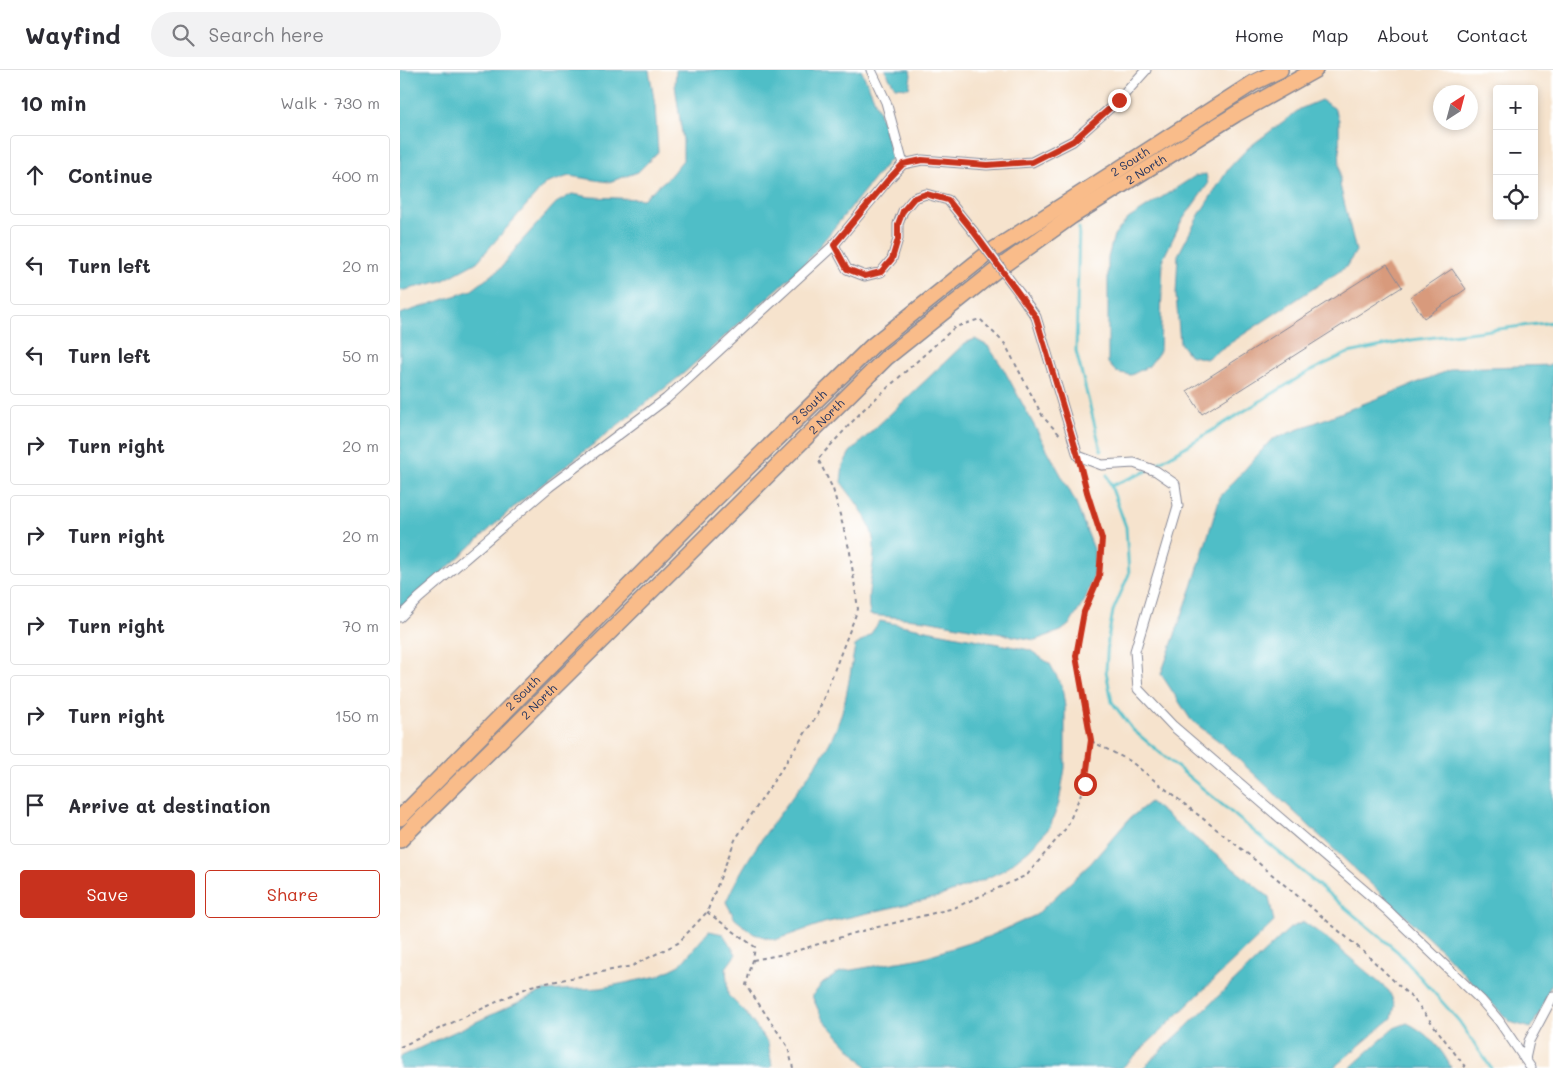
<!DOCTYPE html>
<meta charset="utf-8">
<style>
body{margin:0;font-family:Mali,sans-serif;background:#f2f2f3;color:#2b2b33}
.controls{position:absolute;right:15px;top:15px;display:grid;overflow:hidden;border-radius:5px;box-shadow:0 2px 8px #0003}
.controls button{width:45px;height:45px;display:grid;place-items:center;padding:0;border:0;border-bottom:1px solid #e1e1e2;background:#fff;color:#2b2b33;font:25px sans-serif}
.compass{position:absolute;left:1033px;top:15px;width:45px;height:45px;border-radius:50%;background:#fff;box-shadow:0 2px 8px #0003;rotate:36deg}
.stop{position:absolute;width:15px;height:15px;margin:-11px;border:4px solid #c8321e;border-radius:50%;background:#fff}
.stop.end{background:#c8321e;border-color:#fff;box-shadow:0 1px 5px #0008}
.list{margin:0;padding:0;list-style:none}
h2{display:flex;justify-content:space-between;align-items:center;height:65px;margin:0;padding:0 20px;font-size:21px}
h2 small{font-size:16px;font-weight:400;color:#7c7c81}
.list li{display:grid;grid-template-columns:32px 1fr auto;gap:15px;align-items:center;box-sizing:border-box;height:80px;margin:0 10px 10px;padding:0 10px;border:1px solid #e1e1e2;border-radius:5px}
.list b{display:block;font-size:19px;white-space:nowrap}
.list em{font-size:16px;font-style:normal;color:#7c7c81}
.actions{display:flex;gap:10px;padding:15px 20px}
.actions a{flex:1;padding:11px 0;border:1px solid #c8321e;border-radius:5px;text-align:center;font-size:18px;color:#c8321e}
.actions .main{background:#c8321e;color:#fff}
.icon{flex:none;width:28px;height:28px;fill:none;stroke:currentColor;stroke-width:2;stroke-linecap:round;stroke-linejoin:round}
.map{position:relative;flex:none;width:1153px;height:998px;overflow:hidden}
header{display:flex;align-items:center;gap:30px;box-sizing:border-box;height:70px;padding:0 25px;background:#fff;border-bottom:1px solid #e1e1e2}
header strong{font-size:24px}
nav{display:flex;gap:28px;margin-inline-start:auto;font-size:18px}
.search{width:350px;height:45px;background:#f2f2f3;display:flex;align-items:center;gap:12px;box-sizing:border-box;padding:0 18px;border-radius:28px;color:#7c7c81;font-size:19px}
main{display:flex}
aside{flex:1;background:#fff}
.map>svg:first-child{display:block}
.water{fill:#50bec7;stroke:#367692}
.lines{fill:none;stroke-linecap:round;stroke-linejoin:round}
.stream{stroke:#50bec7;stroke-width:3}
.building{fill:#d89a7c}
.minor-casing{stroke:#888996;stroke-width:11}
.motorway-casing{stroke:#888996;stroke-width:18}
.path{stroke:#888996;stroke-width:2;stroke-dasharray:4 4;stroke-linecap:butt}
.minor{stroke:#fff;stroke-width:9}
.motorway{stroke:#f9bc8a;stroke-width:15}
.minor-bridge-casing{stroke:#888996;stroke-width:11;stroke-linecap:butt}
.minor-bridge{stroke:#fff;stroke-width:9}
.route{stroke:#c8321e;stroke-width:6}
.labels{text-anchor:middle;stroke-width:4.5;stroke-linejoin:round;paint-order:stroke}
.street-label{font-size:12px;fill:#1b2f5e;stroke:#fff}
</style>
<header>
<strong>Wayfind</strong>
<div class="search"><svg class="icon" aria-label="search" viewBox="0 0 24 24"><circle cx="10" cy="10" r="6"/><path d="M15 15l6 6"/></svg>Search here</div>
<nav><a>Home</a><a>Map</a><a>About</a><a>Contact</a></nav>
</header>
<main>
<aside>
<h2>10 min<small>Walk · 730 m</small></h2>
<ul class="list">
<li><svg class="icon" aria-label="ahead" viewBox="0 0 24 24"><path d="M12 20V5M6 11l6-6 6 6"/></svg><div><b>Continue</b></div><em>400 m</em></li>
<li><svg class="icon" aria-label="left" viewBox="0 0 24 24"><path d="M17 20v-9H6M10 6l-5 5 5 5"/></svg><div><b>Turn left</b></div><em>20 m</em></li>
<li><svg class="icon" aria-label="left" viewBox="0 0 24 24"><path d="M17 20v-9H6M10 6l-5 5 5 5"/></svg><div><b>Turn left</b></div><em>50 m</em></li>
<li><svg class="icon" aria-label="right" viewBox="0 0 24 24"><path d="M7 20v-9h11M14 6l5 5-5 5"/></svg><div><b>Turn right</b></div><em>20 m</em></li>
<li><svg class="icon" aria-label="right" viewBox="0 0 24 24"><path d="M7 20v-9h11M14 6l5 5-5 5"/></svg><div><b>Turn right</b></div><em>20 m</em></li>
<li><svg class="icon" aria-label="right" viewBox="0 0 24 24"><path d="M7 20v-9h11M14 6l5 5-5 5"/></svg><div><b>Turn right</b></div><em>70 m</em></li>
<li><svg class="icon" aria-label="right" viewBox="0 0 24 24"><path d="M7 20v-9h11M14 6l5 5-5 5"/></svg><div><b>Turn right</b></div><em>150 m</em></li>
<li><svg class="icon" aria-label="arrive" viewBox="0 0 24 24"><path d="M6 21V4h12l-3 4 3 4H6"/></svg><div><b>Arrive at destination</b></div></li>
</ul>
<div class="actions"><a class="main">Save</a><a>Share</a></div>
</aside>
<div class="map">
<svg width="1153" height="998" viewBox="0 0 1153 998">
<rect width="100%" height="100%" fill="#fff"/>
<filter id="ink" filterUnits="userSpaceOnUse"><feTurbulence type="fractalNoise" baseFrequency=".02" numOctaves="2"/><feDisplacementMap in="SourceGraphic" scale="10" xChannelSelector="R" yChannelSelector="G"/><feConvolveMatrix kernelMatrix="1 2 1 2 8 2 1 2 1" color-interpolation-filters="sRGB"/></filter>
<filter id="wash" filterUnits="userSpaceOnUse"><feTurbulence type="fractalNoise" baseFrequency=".0096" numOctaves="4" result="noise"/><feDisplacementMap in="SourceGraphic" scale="20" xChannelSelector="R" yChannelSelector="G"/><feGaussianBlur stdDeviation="1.12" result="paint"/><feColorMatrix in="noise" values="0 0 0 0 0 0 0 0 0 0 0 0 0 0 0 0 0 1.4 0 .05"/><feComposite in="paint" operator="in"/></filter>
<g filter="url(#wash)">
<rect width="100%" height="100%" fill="#f6e3cd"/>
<g class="water">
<polygon points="0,0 249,0 255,35 258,82 238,102 209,112 169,106 145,114 77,192 42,211 0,221"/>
<path d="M276 0H461C475 28 486 57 491 88L403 196 284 303 116 435 0 541V244L72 220 101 198 119 174 156 133 172 124 190 127 243 129 269 107 283 90V71L275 15Z"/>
<polygon points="485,0 510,0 511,5 509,18 495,17"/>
<polygon points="921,30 934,38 939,50 940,115 956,181 946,197 806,289 789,285 780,273 776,225 778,185 799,145 829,98 848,78 900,39"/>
<polygon points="806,104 808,114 781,152 763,189 760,281 749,296 731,305 716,302 708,293 708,188 714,165 728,149 795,106"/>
<path d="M575 269 588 276 603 298 674 429 694 479V505L685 530 670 554 661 561 635 570 526 550 470 545C465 521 475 499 474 476 472 449 455 432 441 412L443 395 450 382 565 273Z"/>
<polygon points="1153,295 1153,909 1141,940 1131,958 1110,952 1042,881 820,672 791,650 761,604 792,517 820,427 871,370 1055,298"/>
<path d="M480 551 630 580 650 594 662 616 665 637V698L659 733 650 757 630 779 604 800 583 810 538 827 424 853 375 870 354 864 335 849 326 832C341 797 364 765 387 734 402 714 418 695 430 672 446 642 449 608 455 576L469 566Z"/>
<polygon points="750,732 869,827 874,852 722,998 468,998 422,948 412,926 422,914 440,902 521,888 588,867 636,845 691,793 730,748"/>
<polygon points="904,852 929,870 989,921 995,935 992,948 933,998 743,998 890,858"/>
<polygon points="309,861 323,864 336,884 326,898 328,925 345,942 368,973 372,996 370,998 0,998 0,987 143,921 201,918 258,906 280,895"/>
<path d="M1007 953C1025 961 1043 979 1051 998H950L994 958Z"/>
</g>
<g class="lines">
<g class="stream">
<polyline points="679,158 676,281 701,380"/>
<polyline points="752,397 908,302 948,283 1012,270 1153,252"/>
<polyline points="707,405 726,457 729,504 713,541 708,569 706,601 712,632 733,660 998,882 1059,951 1091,998"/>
<polyline points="711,416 747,401"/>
</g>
</g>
<g id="blocks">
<g class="building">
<polygon points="987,194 1002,217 802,344 787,321"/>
<polygon points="1052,199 1066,219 1024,248 1010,227"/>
</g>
</g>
</g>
<g filter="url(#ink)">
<use href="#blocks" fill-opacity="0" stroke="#888996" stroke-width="1"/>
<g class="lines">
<defs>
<g id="minor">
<polyline points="471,0 486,32 503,94"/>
<polyline points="434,175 447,199 465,206 481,202 492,189 498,169 498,154 503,141 514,128 526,124 548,130 573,161"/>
<polyline points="620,224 636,247 678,386 702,395 734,393 756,401 775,414 778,436 735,581 738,619 773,656 986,839 1081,930 1099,951 1131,998"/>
<polyline points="0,547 19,528 149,417 266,329 434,175 488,110 503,94 522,90 587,95 632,92 673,71 719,30 746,0"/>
<polyline points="1125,989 1129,971 1153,926"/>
</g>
<g id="motorway">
<path id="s1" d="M0 748 312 432 472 276 587 184 853 13 880 0"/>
<path id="s2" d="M0 770 486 288 595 201 672 146 836 44 915 0"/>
</g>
</defs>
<use href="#minor" class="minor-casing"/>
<use href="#motorway" class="motorway-casing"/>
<g class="path">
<polyline points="691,671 730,691 849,785 964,882 1016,932 1066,998"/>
<polyline points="307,842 355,877 353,890 346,915 388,977 393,998"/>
<polyline points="353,890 389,883 458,862 554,838 627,805 667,757 685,714 691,671 676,586 684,542 699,507 702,469 687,422 681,398"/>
<polyline points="0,977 131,916 232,896 278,873 307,842 335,770 417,645 458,539 450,482 433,419 418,389 464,339 555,257 580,249 605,274 643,347 662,367"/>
</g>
<use href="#minor" class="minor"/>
<use href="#motorway" class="motorway"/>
<defs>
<polyline id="minor-bridge" points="573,161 620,224"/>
</defs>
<use href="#minor-bridge" class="minor-bridge-casing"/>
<use href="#minor-bridge" class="minor-bridge"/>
</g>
</g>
<g class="lines" filter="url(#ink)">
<polyline class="route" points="685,714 691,670 676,586 684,542 699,507 702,469 687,422 678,386 636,247 573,161 548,130 526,124 514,128 503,141 498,154 498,169 492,189 481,202 465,206 447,199 434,175 488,110 503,94 522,90 587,95 632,92 673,71 719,30"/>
</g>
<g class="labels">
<g class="street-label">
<text dy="4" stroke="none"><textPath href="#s1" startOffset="985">2 South</textPath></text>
<text dy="4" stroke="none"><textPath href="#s2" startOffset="1006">2 North</textPath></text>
<text dy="4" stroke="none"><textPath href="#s1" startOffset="580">2 South</textPath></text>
<text dy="4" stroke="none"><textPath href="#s2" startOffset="601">2 North</textPath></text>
<text dy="4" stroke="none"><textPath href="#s1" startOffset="175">2 South</textPath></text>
<text dy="4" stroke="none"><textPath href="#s2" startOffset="196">2 North</textPath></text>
</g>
</g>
</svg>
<div class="controls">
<button>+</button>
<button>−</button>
<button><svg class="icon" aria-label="locate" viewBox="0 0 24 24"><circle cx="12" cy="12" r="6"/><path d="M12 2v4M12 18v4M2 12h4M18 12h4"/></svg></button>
</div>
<svg class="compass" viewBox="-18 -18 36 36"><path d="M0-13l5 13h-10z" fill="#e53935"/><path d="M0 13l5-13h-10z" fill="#7c7c81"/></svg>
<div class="stop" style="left:685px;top:714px"></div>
<div class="stop end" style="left:719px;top:30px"></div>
</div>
</main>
